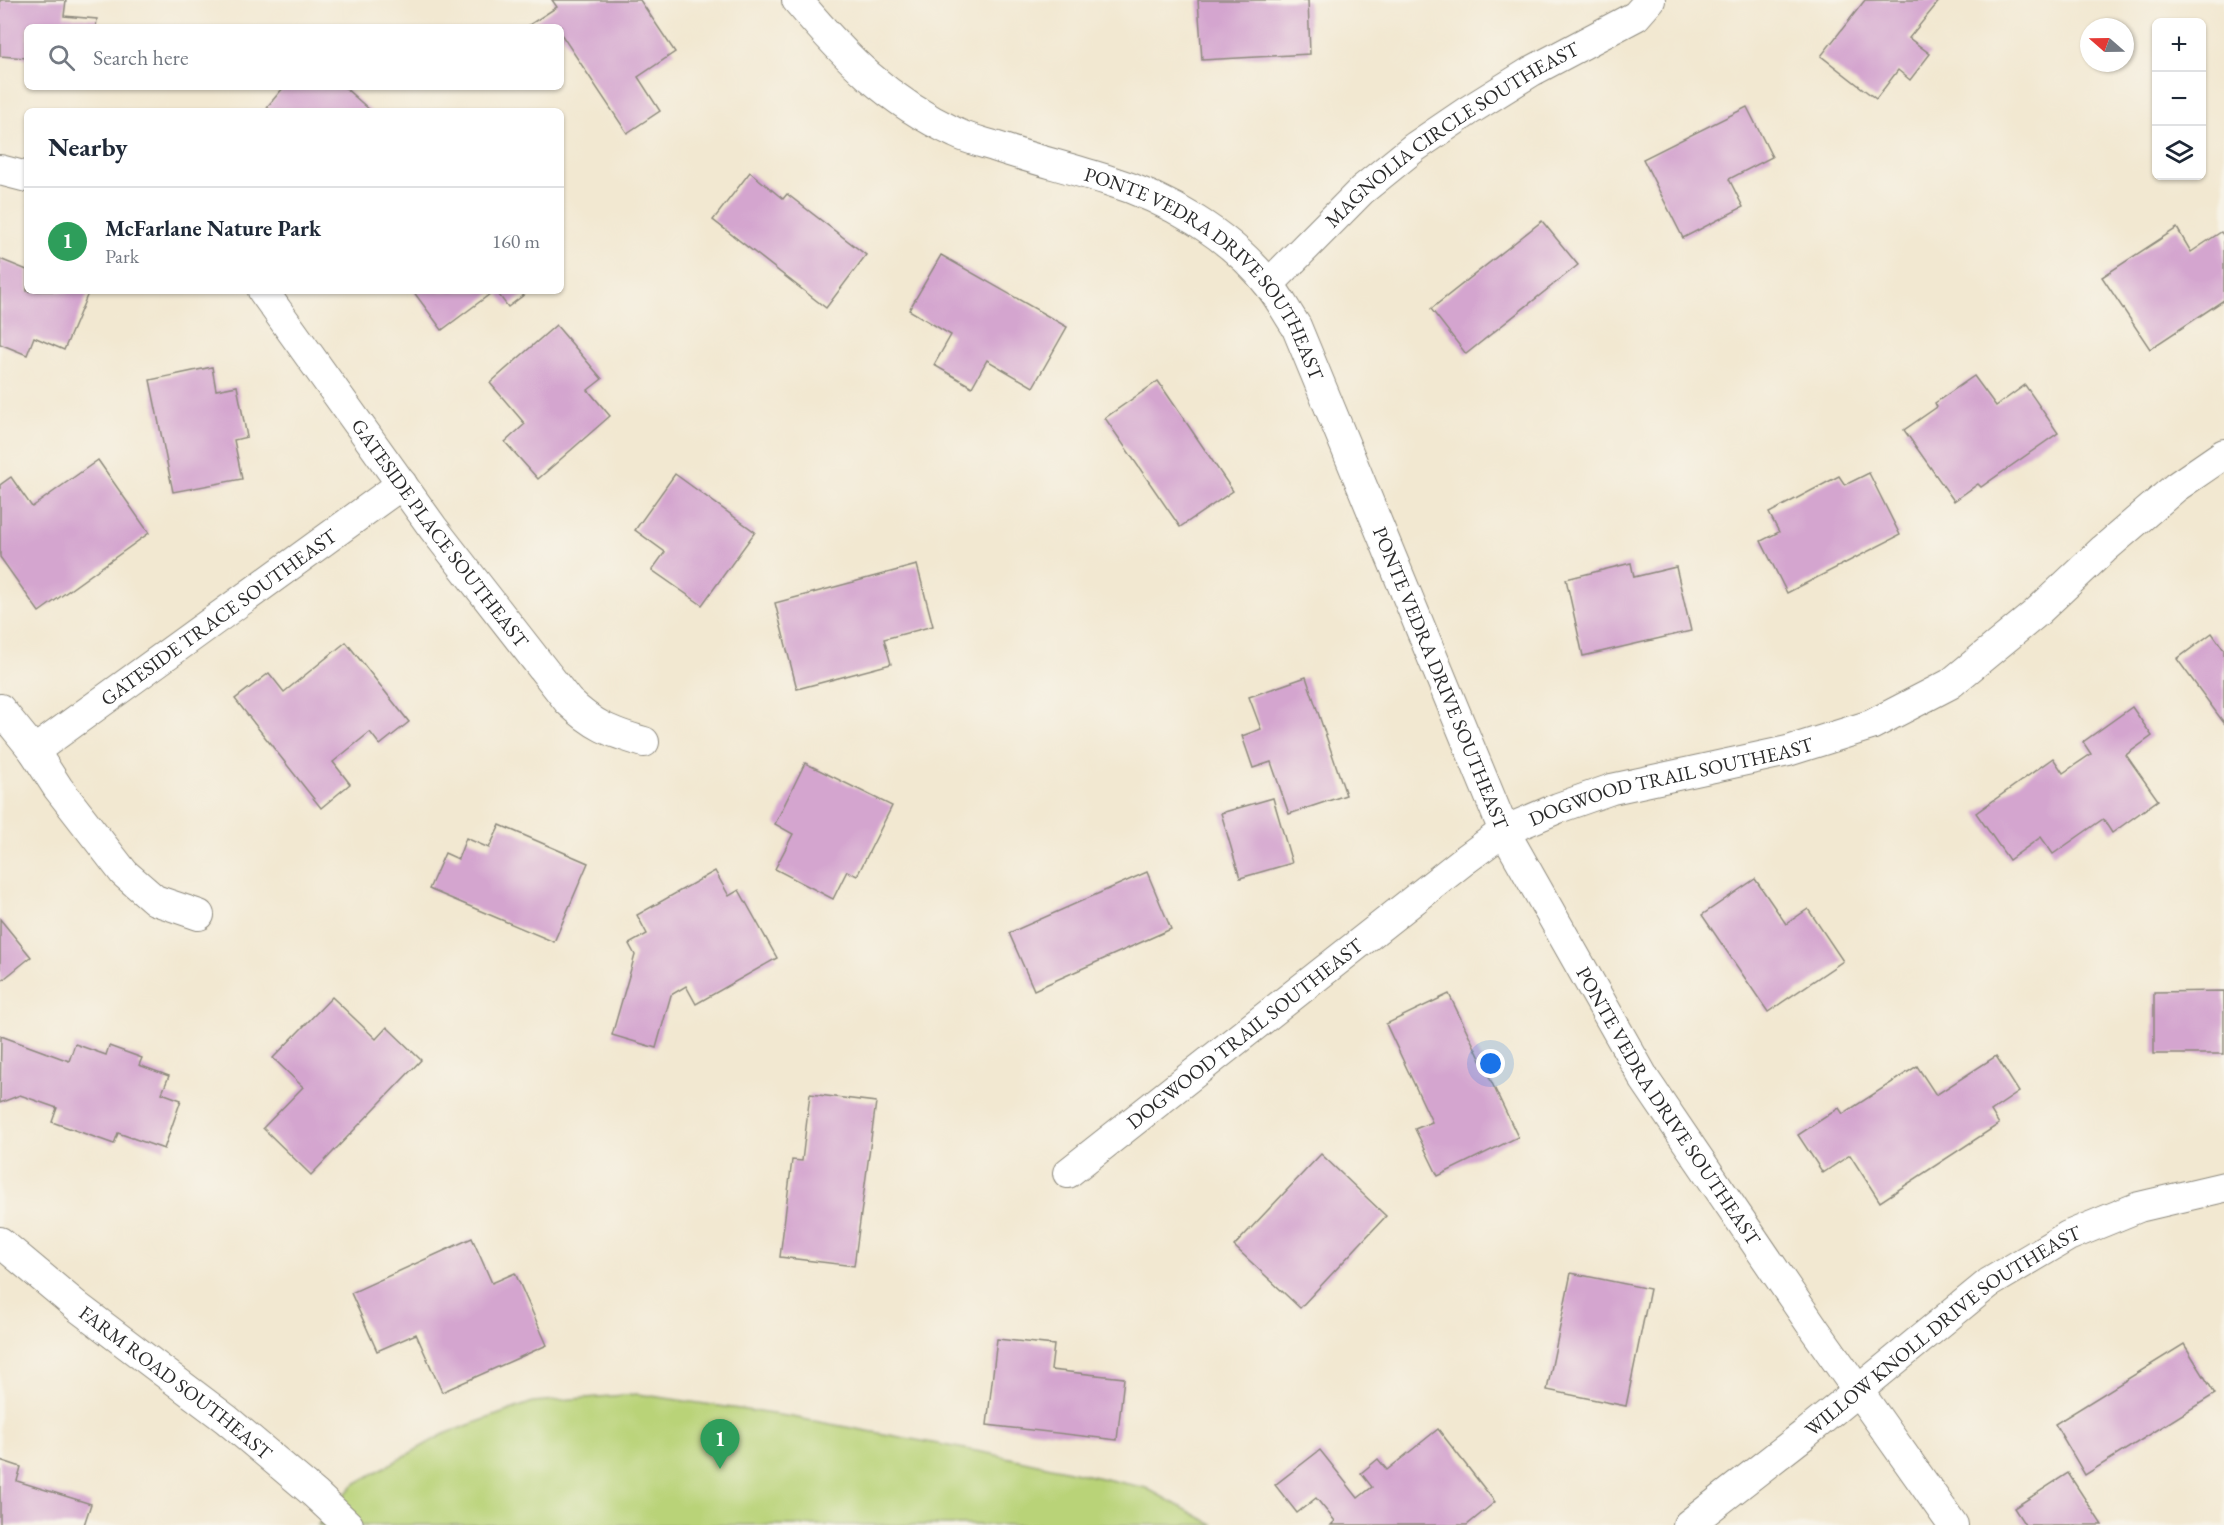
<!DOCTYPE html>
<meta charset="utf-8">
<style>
body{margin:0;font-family:"EB Garamond",serif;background:#f2f2f3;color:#1f2937}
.controls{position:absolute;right:18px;top:18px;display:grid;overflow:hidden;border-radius:9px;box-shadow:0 2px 4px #0004}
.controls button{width:54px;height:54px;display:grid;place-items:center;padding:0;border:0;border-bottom:2px solid #e0e1e3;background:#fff;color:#1f2937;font:30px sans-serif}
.compass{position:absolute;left:2080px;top:18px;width:54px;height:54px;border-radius:50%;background:#fff;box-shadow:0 2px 4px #0004;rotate:290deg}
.you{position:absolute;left:1491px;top:1064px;width:21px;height:21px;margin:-15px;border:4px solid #fff;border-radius:50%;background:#1a73e8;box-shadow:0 0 0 9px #1a73e833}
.badge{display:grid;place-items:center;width:39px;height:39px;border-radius:50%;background:#1f6fb2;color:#fff;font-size:20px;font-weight:700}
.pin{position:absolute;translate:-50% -50px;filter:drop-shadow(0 2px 3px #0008)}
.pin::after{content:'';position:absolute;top:32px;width:21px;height:18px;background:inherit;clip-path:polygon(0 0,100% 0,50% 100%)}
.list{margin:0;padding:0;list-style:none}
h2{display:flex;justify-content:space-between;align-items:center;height:78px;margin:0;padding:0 24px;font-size:26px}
h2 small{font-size:20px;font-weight:400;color:#747a83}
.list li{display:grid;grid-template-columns:39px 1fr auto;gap:18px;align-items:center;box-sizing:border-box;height:108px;padding:0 24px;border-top:2px solid #e0e1e3}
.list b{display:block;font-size:22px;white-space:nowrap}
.list p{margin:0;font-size:20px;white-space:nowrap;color:#747a83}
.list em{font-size:20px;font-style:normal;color:#747a83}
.icon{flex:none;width:33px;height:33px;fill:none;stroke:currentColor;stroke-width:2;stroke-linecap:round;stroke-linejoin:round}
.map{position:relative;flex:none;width:2224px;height:1525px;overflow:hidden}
.search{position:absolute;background:#fff;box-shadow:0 2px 4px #0004;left:24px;top:24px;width:540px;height:66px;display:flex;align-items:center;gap:15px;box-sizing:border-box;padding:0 21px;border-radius:9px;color:#747a83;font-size:22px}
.panel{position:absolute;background:#fff;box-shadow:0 2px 4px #0004;left:24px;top:108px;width:540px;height:186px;border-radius:9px}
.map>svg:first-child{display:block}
.green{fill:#b9d378;stroke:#727f52;stroke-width:1.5}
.building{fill:#d4a5cf}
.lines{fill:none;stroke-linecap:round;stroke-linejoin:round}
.street-casing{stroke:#8e8a7e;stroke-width:32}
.street{stroke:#fff;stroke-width:30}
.labels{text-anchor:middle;stroke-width:5;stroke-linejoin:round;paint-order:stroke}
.street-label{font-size:20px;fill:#2b2b2b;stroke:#f7f3e8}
</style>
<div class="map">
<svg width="2224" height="1525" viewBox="0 0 2224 1525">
<rect width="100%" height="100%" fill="#f7f3e8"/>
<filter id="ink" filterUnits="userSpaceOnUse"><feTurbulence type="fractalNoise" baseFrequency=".0167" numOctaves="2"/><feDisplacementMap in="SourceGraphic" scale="12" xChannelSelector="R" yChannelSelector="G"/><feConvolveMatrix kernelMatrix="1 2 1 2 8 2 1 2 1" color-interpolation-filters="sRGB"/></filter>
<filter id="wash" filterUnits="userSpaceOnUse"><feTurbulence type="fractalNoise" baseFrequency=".008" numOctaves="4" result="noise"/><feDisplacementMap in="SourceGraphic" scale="24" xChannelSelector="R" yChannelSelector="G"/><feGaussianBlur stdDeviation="1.35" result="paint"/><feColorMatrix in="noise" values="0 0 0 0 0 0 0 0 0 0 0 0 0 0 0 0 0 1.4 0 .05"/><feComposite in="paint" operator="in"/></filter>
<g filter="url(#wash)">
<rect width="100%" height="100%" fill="#f2e8d1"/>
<polygon class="green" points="638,1394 792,1417 992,1454 1146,1488 1214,1525 318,1525 353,1485 444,1434 533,1402"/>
<g id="blocks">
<g class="building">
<polygon points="0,0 66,0 64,16 97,19 96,27 27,27 27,58 0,56"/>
<polygon points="552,0 640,0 675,52 638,77 660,111 627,133 561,34 561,27 526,27 557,7"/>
<polygon points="1198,0 1308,0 1310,54 1202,60"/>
<polygon points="1865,0 1940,0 1909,38 1930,54 1910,80 1898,70 1876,99 1821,56"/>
<polygon points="284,87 344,87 371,111 272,111 267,107"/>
<polygon points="1747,107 1772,157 1729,179 1743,207 1683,238 1643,159"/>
<polygon points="750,172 783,199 787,194 866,255 826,308 713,220"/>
<polygon points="1542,221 1578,265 1466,354 1431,309"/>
<polygon points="2177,228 2191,252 2221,232 2224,236 2224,300 2150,349 2102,277"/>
<polygon points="941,255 1067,327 1033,387 987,360 972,387 934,365 951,335 909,310"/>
<polygon points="0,259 27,270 27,291 89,291 64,350 34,337 27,355 0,344"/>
<polygon points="413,291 494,291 442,330"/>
<polygon points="496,291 529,291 508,307"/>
<polygon points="556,325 602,379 588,390 610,416 538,479 505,442 525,424 490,383"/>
<polygon points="212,367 216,390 237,386 247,437 234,440 242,479 173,492 150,380"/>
<polygon points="1974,376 1996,406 2025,385 2058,433 1981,487 1978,484 1954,501 1904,430 1937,407 1935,403"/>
<polygon points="1158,381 1233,491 1180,527 1105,418"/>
<polygon points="98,460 149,533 39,612 0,557 0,485 11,477 32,507"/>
<polygon points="1869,473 1900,535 1787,593 1761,541 1779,532 1769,513 1839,476 1845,485"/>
<polygon points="675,474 755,532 702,605 652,570 665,552 635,530"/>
<polygon points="1631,563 1634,577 1676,567 1691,631 1583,656 1566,579"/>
<polygon points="917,565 933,626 884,639 891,664 797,689 775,603"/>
<polygon points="2212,633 2224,650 2224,723 2177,659"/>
<polygon points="346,642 409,722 380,745 370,732 333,762 350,784 321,808 235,699 269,673 284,692"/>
<polygon points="1306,677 1346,795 1289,814 1271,762 1253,768 1242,736 1261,729 1249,697"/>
<polygon points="2132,707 2152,736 2126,755 2158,800 2112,833 2103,819 2053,854 2041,837 2009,860 1976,813 2053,758 2063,773 2091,754 2083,742"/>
<polygon points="805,763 892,806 857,876 847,871 833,899 775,869 793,834 775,824"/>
<polygon points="1273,798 1292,863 1240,878 1221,813"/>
<polygon points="500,825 588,863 554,942 429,889 445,853 458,859 466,838 489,848"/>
<polygon points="715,871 729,896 739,890 777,958 696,1004 686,986 671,995 656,1048 612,1035 635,955 629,944 647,934 637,915"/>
<polygon points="1147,872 1171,929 1034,990 1009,933"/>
<polygon points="1755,879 1786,924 1808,909 1843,961 1768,1012 1702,915"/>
<polygon points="0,919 31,957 0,982"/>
<polygon points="2224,991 2224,1054 2154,1054 2154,992"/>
<polygon points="1449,994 1518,1137 1438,1176 1415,1129 1432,1122 1386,1024"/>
<polygon points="332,997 376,1039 387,1027 421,1060 311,1175 263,1128 303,1087 273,1058"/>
<polygon points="1,1036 69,1061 75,1044 106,1055 109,1046 142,1058 139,1065 169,1076 162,1093 181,1100 164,1149 118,1133 114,1144 52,1122 57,1108 20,1095 0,1103"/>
<polygon points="1996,1056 2019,1092 1991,1111 1999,1124 1880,1202 1850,1155 1823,1173 1798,1135 1839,1108 1843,1114 1917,1066 1936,1095"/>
<polygon points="810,1094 876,1102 854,1266 780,1257 792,1160 802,1161"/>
<polygon points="1321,1154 1386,1216 1300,1308 1234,1246"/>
<polygon points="472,1238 492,1283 515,1273 547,1345 442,1392 416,1334 377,1351 351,1293"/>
<polygon points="1571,1273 1650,1289 1626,1406 1547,1390"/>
<polygon points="997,1339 1054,1345 1051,1370 1124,1378 1117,1440 987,1425"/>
<polygon points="2184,1344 2215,1394 2085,1475 2055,1424"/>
<polygon points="1438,1429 1495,1502 1467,1525 1331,1525 1335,1521 1316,1498 1297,1513 1275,1485 1320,1450 1358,1498 1372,1487 1361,1473 1378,1459 1387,1470"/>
<polygon points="0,1460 21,1467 17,1481 91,1504 84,1525 0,1525"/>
<polygon points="2068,1473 2102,1525 2025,1525 2014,1508"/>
</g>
</g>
</g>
<g filter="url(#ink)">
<use href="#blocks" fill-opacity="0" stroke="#8e8a7e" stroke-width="1.5"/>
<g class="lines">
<defs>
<g id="street">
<path id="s1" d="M797 0C846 58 886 100 956 133 968 139 981 142 994 146 1032 159 1070 168 1107 180 1166 198 1231 235 1269 285 1279 297 1287 313 1296 326L1504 831 1645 1080 1815 1330 1953 1525"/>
<polyline points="0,170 27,177"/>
<path id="s2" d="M1269 284 1362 190 1415 147 1468 111 1532 71 1636 16 1650 0"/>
<path id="s3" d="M263 291 433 528 568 701C594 726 610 732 644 742"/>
<polyline points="0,709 34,751 58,788 124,873 155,900 199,915"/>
<path id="s4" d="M34 751 402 484"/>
<path id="s5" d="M1068 1173 1462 862 1504 831 1558 808 1612 789 1788 751 1871 725 1950 684 2035 614 2104 549 2176 487 2224 454"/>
<path id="s6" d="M0 1242 79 1308 226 1419 315 1494 348 1525"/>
<path id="s7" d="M1688 1525 1805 1434 1989 1283 2068 1236 2139 1207 2224 1187"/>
</g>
</defs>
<use href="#street" class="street-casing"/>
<use href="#street" class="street"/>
</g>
</g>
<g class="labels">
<g class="street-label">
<text dy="7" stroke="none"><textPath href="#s2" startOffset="238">MAGNOLIA CIRCLE SOUTHEAST</textPath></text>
<text dy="7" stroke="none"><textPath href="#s1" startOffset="507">PONTE VEDRA DRIVE SOUTHEAST</textPath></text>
<text dy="7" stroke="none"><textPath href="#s3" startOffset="300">GATESIDE PLACE SOUTHEAST</textPath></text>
<text dy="7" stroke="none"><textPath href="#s4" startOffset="228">GATESIDE TRACE SOUTHEAST</textPath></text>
<text dy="7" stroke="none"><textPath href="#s1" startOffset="993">PONTE VEDRA DRIVE SOUTHEAST</textPath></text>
<text dy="7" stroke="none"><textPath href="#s5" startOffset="729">DOGWOOD TRAIL SOUTHEAST</textPath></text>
<text dy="7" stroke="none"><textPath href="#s5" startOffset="225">DOGWOOD TRAIL SOUTHEAST</textPath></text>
<text dy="7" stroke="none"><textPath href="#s1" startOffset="1479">PONTE VEDRA DRIVE SOUTHEAST</textPath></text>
<text dy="7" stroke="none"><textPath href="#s7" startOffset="321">WILLOW KNOLL DRIVE SOUTHEAST</textPath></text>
<text dy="7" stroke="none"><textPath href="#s6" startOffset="225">FARM ROAD SOUTHEAST</textPath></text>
</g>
</g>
</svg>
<div class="controls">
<button>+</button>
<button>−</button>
<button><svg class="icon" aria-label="layers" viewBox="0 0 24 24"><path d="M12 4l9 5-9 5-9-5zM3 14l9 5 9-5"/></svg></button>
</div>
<svg class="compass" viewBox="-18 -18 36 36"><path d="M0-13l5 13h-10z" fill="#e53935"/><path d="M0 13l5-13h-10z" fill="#747a83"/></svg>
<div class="you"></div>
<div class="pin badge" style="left:720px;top:1469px;background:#2e9e5b">1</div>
<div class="search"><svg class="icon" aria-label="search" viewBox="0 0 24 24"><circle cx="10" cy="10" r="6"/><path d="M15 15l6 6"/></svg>Search here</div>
<section class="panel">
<h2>Nearby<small></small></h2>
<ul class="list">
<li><span class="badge" style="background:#2e9e5b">1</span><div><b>McFarlane Nature Park</b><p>Park</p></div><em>160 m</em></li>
</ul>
</section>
</div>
